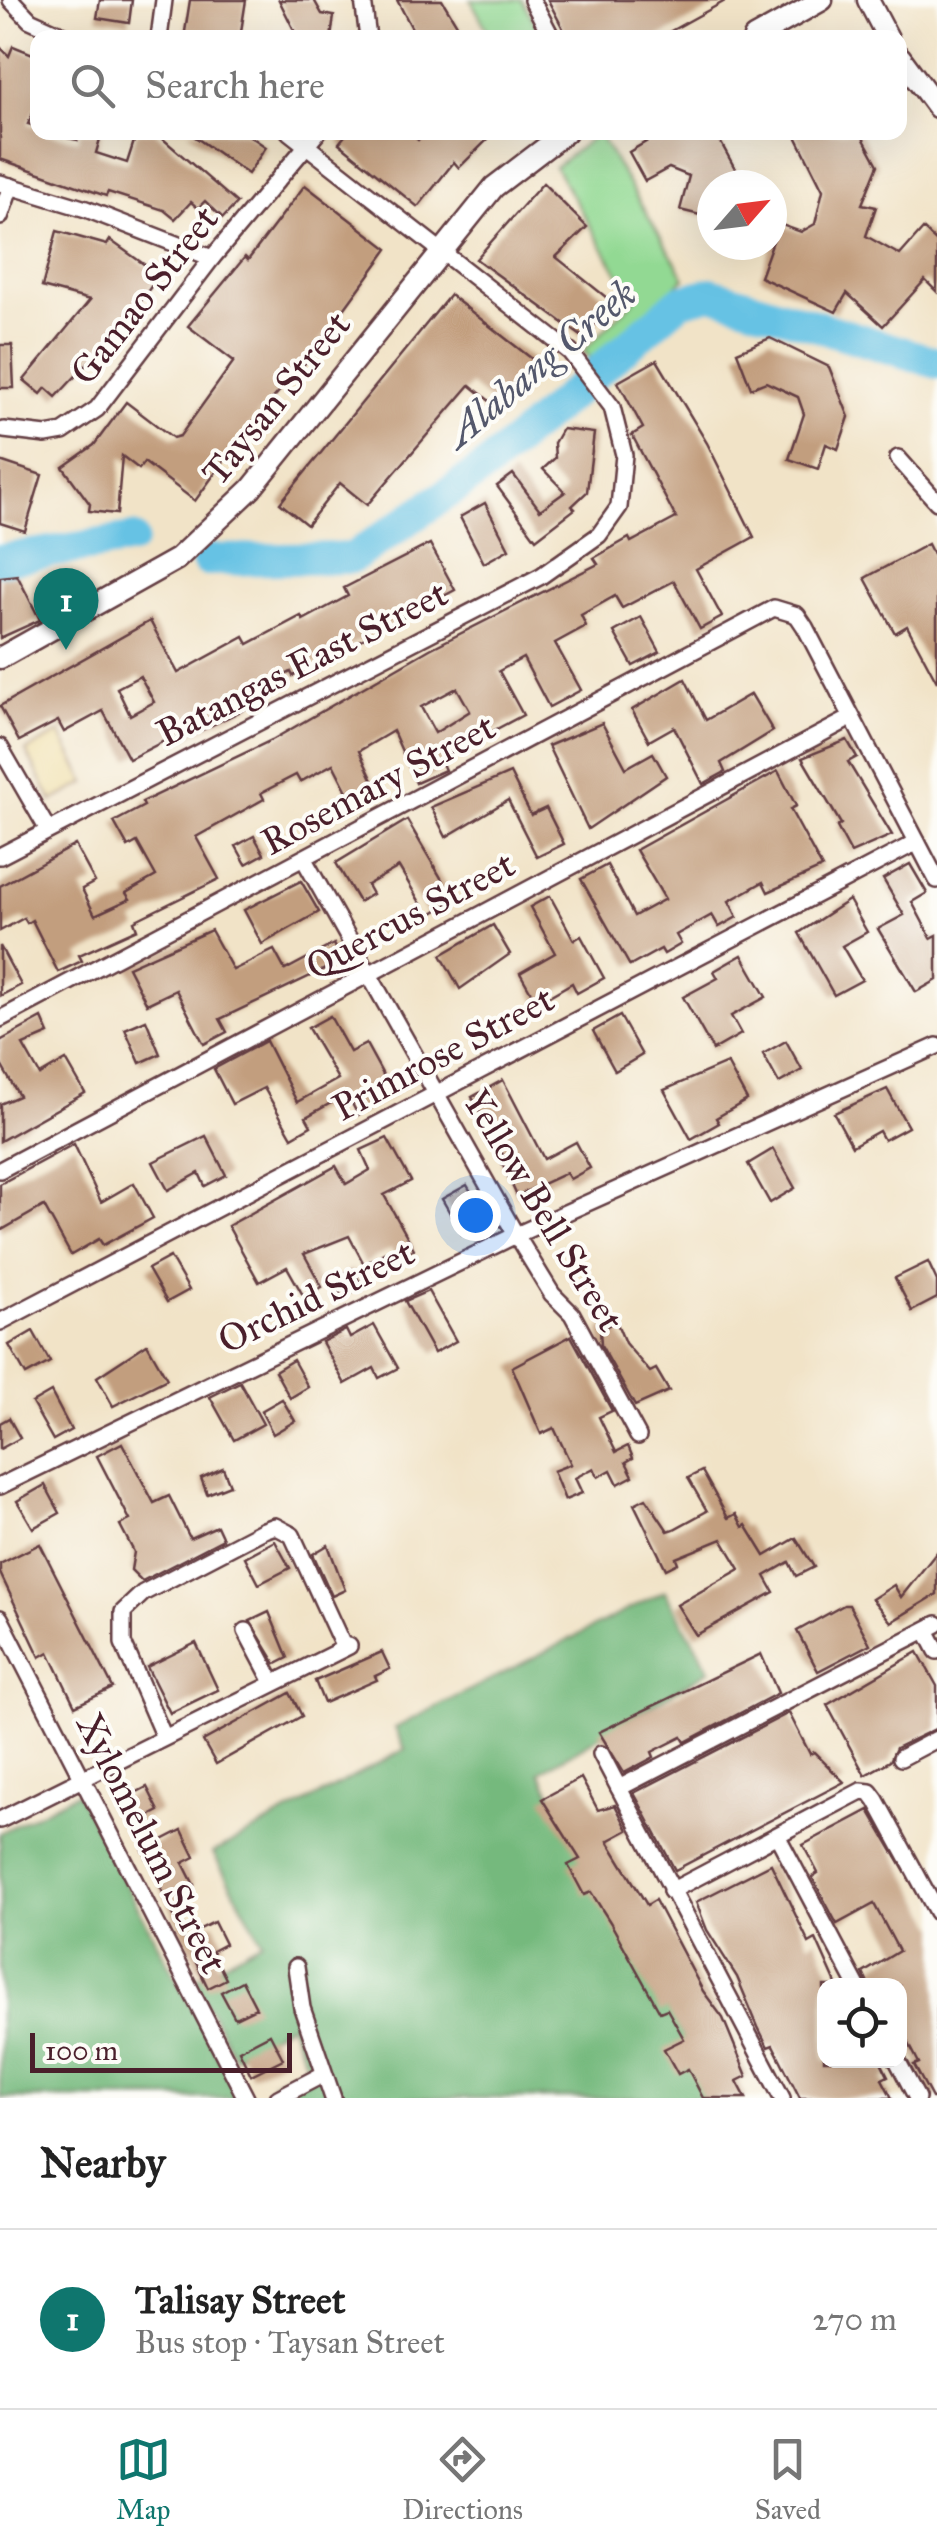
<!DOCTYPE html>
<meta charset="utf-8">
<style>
body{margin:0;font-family:"IM FELL Great Primer",serif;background:#f6f6f6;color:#222}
.controls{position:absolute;right:30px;bottom:30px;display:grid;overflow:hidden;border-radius:20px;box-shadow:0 10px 40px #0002}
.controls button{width:90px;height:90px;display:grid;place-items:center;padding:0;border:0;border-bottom:2px solid #e0e0e0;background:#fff;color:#222;font:50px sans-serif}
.compass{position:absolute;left:697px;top:170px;width:90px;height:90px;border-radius:50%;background:#fff;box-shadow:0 10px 40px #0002;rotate:62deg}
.scale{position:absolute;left:30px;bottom:25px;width:262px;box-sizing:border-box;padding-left:10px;border:5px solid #4a1f2b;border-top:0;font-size:28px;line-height:35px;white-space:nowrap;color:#4a1f2b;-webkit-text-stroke:8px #fdfcf7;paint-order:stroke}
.you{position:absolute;left:475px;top:1215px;width:35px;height:35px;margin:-25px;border:8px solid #fff;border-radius:50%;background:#1a73e8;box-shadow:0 0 0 15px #1a73e833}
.badge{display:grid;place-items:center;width:65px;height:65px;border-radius:50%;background:#0f766e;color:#fff;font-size:32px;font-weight:700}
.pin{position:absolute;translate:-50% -82px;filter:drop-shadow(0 2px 5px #0008)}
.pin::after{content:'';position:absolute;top:52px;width:35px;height:30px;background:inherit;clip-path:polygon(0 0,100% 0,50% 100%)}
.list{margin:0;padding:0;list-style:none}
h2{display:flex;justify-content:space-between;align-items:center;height:130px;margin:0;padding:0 40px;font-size:42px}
h2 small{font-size:32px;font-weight:400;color:#767676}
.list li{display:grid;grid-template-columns:65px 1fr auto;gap:30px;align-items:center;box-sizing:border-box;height:180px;padding:0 40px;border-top:2px solid #e0e0e0}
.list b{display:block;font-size:38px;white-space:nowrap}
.list p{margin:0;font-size:32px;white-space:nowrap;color:#767676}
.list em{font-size:32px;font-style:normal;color:#767676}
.icon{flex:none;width:55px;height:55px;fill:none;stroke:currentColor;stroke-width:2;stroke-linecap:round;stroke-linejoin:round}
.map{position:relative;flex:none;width:937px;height:2098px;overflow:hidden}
.search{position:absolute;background:#fff;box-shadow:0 10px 40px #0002;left:30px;right:30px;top:30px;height:110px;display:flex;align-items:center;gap:25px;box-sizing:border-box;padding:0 35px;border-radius:20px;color:#767676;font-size:38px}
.sheet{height:310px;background:#fff}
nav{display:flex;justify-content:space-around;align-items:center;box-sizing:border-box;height:140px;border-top:2px solid #e0e0e0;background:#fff;font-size:28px;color:#767676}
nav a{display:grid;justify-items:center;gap:5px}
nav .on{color:#0f766e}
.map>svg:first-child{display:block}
.green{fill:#92d993;stroke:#6e7c5f;stroke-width:2.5}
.forest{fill:#75b97d;stroke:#606c54;stroke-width:2.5}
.sand{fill:#eeda9e;stroke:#9c7c64;stroke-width:2.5}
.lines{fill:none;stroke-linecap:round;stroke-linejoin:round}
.river{stroke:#66c2e4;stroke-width:32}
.building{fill:#c29e7e;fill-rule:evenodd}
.minor-casing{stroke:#633c42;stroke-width:20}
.tertiary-casing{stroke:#633c42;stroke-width:25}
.minor{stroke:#fff;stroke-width:15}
.tertiary{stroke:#fff;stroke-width:20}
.labels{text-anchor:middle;stroke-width:8;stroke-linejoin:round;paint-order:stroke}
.street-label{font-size:38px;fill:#4a1f2b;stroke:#fdfcf7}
.water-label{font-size:40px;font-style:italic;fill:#54586c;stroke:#fdfcf7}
</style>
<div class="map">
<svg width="937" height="2098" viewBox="0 0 937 2098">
<rect width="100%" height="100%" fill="#fdfcf7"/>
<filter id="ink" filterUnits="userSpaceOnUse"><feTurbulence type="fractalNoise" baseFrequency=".01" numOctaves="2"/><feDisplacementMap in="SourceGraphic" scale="20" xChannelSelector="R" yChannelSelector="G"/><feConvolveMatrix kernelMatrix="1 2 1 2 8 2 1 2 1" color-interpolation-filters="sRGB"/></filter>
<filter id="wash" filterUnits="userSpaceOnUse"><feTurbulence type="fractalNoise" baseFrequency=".0048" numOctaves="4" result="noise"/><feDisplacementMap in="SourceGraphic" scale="40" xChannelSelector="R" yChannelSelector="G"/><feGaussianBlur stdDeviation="2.25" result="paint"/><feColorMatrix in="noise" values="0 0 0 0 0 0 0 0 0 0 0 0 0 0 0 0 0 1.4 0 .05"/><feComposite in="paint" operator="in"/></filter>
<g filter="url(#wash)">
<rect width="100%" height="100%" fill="#f1e3c7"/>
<g class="green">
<polygon points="471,0 522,0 543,37 491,37"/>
<polygon points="598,133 685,278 598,366 583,351 634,300 555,167"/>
</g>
<g class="forest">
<polygon points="665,1591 710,1670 540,1772 717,2098 280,2098 273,2082 307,2065 289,2024 234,2057 194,1980 262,1941 213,1853 405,1749 395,1728"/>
<polygon points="77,1793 240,2098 0,2098 0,1833"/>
</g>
<polygon class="sand" points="60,733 86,783 52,801 26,751"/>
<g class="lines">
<g class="river">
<polyline points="0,560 132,539"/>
<polyline points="207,560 352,558 485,468 680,301 711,293 937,363"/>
</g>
</g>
<g id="blocks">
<g class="building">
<polygon points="100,0 132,0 129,23 97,18"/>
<polygon points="190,0 246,0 240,38 184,38"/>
<polygon points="279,0 314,0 322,14 334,16 331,38 298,38"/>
<polygon points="397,0 442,0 465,38 417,38"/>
<polygon points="548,0 727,0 658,38 568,38"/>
<polygon points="13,46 38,56 38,102 28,124 38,127 38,132 78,140 80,132 102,132 96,153 127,163 137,132 155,132 237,203 223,218 205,201 198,208 191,202 175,219 164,210 108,192 106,196 0,159 0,47 9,56"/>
<polygon points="188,132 244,132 266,147 248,174"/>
<polygon points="348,132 409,132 418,140 425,132 495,132 459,168 454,162 418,207 339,143"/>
<polygon points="663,132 715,132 744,185 712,185 712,218 680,210 689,176 669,168 645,181 629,152"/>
<polygon points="794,132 860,132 878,165 862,204 876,207 866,236 900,255 923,229 937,242 937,292 925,280 883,326 847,293 836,312 760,277 779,224 801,232 815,224 823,190"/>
<polygon points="543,183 587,227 556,257 612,302 584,338 476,259"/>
<polygon points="305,185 388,249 286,389 283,387 250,425 195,501 144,462 139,469 122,456 117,514 89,511 90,504 63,467 94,445 126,402 173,438 180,436 234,361 188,326 245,257 248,260"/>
<polygon points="57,231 107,245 110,240 159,275 127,321 56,397 46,388 41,394 24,380 90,300 42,287"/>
<polygon points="450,295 536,362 497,407 470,385 367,505 340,483 307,525 280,503"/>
<polygon points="770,338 829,367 849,417 838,449 826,444 818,469 789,459 804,414 798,397 766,382 751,388 737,352"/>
<polygon points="0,345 12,345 14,388 0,388"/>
<path d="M657 360 707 443 754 537 696 569 722 617 700 629 674 581 622 608 615 596 581 615 586 626 555 643 581 690 549 707 523 658 499 671 523 715 440 759 445 770 416 783 393 731 359 751 376 787 351 799 333 764 300 782 296 775 261 793 264 799 196 837 219 879 134 921 137 929 79 955 82 961 58 972 32 920 27 923 24 918 0 931V886L75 845 95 882 82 889 95 915 130 899 126 893 156 876 137 842 128 847 114 822 144 806 142 802 272 740 430 649 598 564 594 558 629 538 631 542 676 518 632 435 643 428 618 382ZM457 688 470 711 435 733 421 707Z"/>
<polygon points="562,429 594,433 587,492 572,506 575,509 536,539 497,486 513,474 540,510 565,492 543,469 555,458 554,443"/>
<polygon points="0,461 42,475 25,531 0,523"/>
<polygon points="485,503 509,549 484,563 460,517"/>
<path d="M430 544 455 590 293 676 291 672 247 695 253 705 175 743 172 737 129 759 103 711 64 732 58 721 19 741 0 706 150 621 178 673 244 637 248 644 301 616 303 620 348 596 344 588ZM140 676 154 702 130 715 117 688Z"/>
<polygon points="928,544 937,562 937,682 907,626 895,633 865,578"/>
<polygon points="17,575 40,620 0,638 0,577"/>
<polygon points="641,617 660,652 633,666 614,632"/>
<polygon points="685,679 706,720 751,694 773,731 721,763 725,772 703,784 674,727 649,741 632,710"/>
<polygon points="602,723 626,768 653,753 666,776 588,829 548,746"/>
<polygon points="847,740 857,757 848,762 892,835 851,853 837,827 841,824 802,758"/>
<polygon points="778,771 796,806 790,809 822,868 768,892 763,882 729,901 737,917 719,927 712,915 676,935 681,944 664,954 661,949 630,966 581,879 607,865 634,916 665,899 636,850"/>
<polygon points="510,773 531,815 546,808 564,844 537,857 508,800 446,837 431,807"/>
<polygon points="407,820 454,900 428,916 399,867 367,885 372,894 359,902 336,863"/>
<polygon points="254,836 264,854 246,864 236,846"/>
<polygon points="910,864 927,893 912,902 931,938 937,935 937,980 916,992 878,929 904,915 883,879"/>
<polygon points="301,881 319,912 262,944 244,910"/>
<polygon points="550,896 574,940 581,936 604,978 577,993 572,983 537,1003 520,973 555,953 530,907"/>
<polygon points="849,900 867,932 842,946 862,980 834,995 799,933"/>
<polygon points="493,925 510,954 460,989 441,955"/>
<polygon points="211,930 233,970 274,950 285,970 334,944 342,961 220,1019 227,1032 204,1044 176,990 147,1004 128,967"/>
<polygon points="0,946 21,985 0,996"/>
<polygon points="742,955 766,997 731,1016 741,1034 713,1050 683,997 718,978 714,971"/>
<polygon points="330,1016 350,1052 366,1044 394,1095 358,1115 347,1094 306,1117 311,1126 292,1137 264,1088 232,1104 214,1069 266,1041 297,1102 338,1079 308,1028"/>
<polygon points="620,1016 642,1055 615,1071 593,1031"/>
<polygon points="42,1018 49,1034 23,1045 40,1075 66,1060 85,1093 0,1141 0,1104 19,1096 0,1063 0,1041"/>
<polygon points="146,1020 160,1054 140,1063 125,1029"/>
<polygon points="786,1041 802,1070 779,1083 763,1054"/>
<polygon points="727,1063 747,1100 716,1118 719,1123 691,1139 664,1090"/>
<polygon points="503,1080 544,1159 576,1142 590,1168 570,1179 566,1173 517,1196 501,1161 505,1159 472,1097"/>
<polygon points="887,1089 908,1127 884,1140 879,1131 852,1146 834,1113"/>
<polygon points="206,1136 226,1175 205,1186 199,1173 168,1190 153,1162"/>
<polygon points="387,1138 411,1181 384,1195 414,1249 396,1259 391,1249 364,1264 349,1236 304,1254 322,1287 304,1297 287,1267 259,1282 228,1226 336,1166 346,1184 370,1170 361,1150"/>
<polygon points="74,1144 101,1202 134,1183 153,1218 103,1245 99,1239 71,1255 44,1206 0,1231 0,1184"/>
<polygon points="773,1149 795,1188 770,1203 748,1164"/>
<polygon points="467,1185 487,1220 462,1234 442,1199"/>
<polygon points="170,1257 189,1290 167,1302 148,1269"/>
<polygon points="928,1262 937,1281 937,1298 912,1311 895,1278"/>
<polygon points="352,1269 362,1286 342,1298 333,1280"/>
<polygon points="428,1291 456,1341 434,1353 405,1301"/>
<polygon points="616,1321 625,1343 650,1372 656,1369 669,1391 635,1406 601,1345 600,1330"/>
<polygon points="374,1325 398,1368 379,1378 374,1368 345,1384 322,1342 346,1330 350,1338"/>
<polygon points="33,1331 50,1362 26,1375 9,1345"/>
<polygon points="571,1336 612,1411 599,1417 616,1452 628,1446 633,1458 626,1462 633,1476 618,1484 611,1470 598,1477 594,1468 575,1478 582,1493 565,1500 553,1471 571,1464 554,1428 541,1434 512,1367"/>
<polygon points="147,1344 167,1379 113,1406 97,1377"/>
<polygon points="293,1360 308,1387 290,1398 275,1371"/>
<polygon points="240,1382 263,1424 234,1440 210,1397"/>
<polygon points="51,1392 71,1430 53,1440 32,1403"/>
<polygon points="282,1399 295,1421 273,1434 261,1411"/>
<polygon points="9,1418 20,1438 0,1449 0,1423"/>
<polygon points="122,1443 154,1503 169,1496 190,1538 217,1526 223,1539 142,1581 131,1570 134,1552 120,1525 130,1520 97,1456"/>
<polygon points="223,1468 230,1485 207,1494 201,1478"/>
<polygon points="702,1471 728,1518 736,1514 743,1527 746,1525 765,1556 796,1538 814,1567 796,1576 789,1562 765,1576 774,1592 696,1635 677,1605 740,1569 722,1539 676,1558 678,1563 666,1569 634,1504 646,1498 668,1531 674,1529 707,1511 688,1478"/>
<polygon points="45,1485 60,1513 33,1528 17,1501"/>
<polygon points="275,1541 290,1568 259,1584 245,1557"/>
<polygon points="40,1544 113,1688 75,1706 49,1652 40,1657 0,1573 0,1564"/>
<polygon points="328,1545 345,1590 332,1596 313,1554"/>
<polygon points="937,1552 937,1594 891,1622 872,1599 894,1585 901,1597"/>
<polygon points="844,1605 849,1605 870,1644 818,1671 797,1631"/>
<polygon points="269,1612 288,1658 276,1664 250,1621"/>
<polygon points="196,1643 218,1690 170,1713 147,1667"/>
<polygon points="382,1652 390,1669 375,1676 377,1680 324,1703 315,1681"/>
<polygon points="918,1652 937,1686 937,1728 896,1748 890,1761 865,1775 827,1705"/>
<polygon points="761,1654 778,1693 685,1742 682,1737 652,1752 654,1757 624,1773 599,1732"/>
<polygon points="290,1693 302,1716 216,1764 203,1741"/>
<polygon points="789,1713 810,1754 814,1752 844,1782 675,1870 634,1793"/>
<polygon points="581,1778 598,1810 615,1805 628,1830 608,1841 647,1905 655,1900 703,1991 723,2018 747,2076 737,2081 746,2098 703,2098 688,2069 678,2074 664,2049 684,2039 667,2009 660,2012 610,1922 591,1892 584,1895 568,1865 580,1859 542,1799"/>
<polygon points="147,1787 159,1811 134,1824 122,1800"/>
<polygon points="869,1810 937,1927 937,2098 932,2098 914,2065 919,2063 906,2038 900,2042 900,1986 869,1986 863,1973 899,1951 874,1904 837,1924 812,1877 818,1873 803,1845"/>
<polygon points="182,1830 195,1857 183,1863 194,1885 177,1893 196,1931 214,1922 225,1944 212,1951 226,1979 208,1988 143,1850"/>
<polygon points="771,1864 809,1943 816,1939 837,1986 824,1986 824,2060 880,2060 888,2076 882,2079 892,2098 800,2098 773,2045 768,2047 758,2027 737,1977 707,1930 696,1902"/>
<polygon points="242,1981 256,2008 235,2018 221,1992"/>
<polygon points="270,2034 283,2059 251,2075 239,2050"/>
</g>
</g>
</g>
<g filter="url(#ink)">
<use href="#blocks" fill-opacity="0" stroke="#633c42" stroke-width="2.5"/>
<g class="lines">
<defs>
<g id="minor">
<polyline points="11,0 30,20 70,38"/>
<polyline points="363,0 368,38"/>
<polyline points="532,0 552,38"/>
<polyline points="159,38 164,0"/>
<polyline points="0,183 86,209 212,258"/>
<polyline points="0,217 11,186"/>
<polyline points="4,430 46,435 63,432 97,409 212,258 318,132"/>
<polyline points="898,458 937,502"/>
<polyline points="0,747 48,830"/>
<polyline points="0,856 541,576 599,535 619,507 624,455 612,407 570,352 289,132"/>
<polyline points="305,861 516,1235 552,1294 572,1314 638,1436"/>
<polyline points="0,1019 774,608 797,615 805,627 937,880"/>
<polyline points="0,1170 851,718"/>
<polyline points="0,1322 917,842"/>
<polyline points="0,1486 516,1235 937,1046"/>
<polyline points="0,1618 246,2098"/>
<polyline points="926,1630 937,1651"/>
<polyline points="246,1631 273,1682"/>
<polyline points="163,1735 123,1643 123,1612 143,1593 264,1530 275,1526 292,1535 344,1648"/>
<polyline points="601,1754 782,2098"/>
<polyline points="901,1758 937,1739"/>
<polyline points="619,1788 937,1624"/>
<polyline points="0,1820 349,1646"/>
<polyline points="778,1837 857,1986"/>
<polyline points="671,1891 861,1791 870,1792 876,1800 937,1912"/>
<polyline points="296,1967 302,2008 333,2098"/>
<polyline points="897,2060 917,2098"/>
<polyline points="278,2098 322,2075"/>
</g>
<g id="tertiary">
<polyline points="868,0 888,38"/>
<polyline points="754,38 822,0"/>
<polyline points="900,57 937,107"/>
<polyline points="0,658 177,559 251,489 494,187 566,132"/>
</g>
</defs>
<use href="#minor" class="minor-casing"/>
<use href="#tertiary" class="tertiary-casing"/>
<use href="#minor" class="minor"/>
<use href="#tertiary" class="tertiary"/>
</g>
</g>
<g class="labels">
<g class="street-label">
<text transform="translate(144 295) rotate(-52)" y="13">Gamao Street</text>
<text transform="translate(276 398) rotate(-51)" y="13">Taysan Street</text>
<text transform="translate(302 663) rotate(-27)" y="13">Batangas East Street</text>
<text transform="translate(378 784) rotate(-28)" y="13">Rosemary Street</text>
<text transform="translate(410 915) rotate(-28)" y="13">Quercus Street</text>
<text transform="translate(443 1053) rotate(-28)" y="13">Primrose Street</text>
<text transform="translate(544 1210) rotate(59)" y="13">Yellow Bell Street</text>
<text transform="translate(316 1296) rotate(-26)" y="13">Orchid Street</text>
<text transform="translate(152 1843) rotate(63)" y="13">Xylomelum Street</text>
</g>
<g class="water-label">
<text transform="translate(540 363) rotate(-40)" y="14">Alabang Creek</text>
</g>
</g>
</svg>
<div class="controls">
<button><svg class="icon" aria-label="locate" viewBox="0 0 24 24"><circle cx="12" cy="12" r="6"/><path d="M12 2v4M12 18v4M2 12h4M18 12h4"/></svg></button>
</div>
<svg class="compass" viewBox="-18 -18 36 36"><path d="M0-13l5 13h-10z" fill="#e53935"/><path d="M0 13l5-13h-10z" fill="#767676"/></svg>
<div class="scale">100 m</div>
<div class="you"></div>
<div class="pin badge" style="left:66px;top:650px">1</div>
<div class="search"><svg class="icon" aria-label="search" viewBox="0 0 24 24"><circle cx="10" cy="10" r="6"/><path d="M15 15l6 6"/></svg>Search here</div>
</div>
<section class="sheet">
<h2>Nearby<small></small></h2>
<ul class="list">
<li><span class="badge">1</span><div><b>Talisay Street</b><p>Bus stop · Taysan Street</p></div><em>270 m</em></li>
</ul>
</section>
<nav>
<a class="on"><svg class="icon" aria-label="map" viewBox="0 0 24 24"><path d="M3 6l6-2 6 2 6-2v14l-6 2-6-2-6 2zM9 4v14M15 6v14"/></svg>Map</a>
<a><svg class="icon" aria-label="directions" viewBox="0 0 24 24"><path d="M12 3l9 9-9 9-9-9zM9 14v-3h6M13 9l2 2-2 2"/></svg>Directions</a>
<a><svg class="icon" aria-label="saved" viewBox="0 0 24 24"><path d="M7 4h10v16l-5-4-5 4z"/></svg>Saved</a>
</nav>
